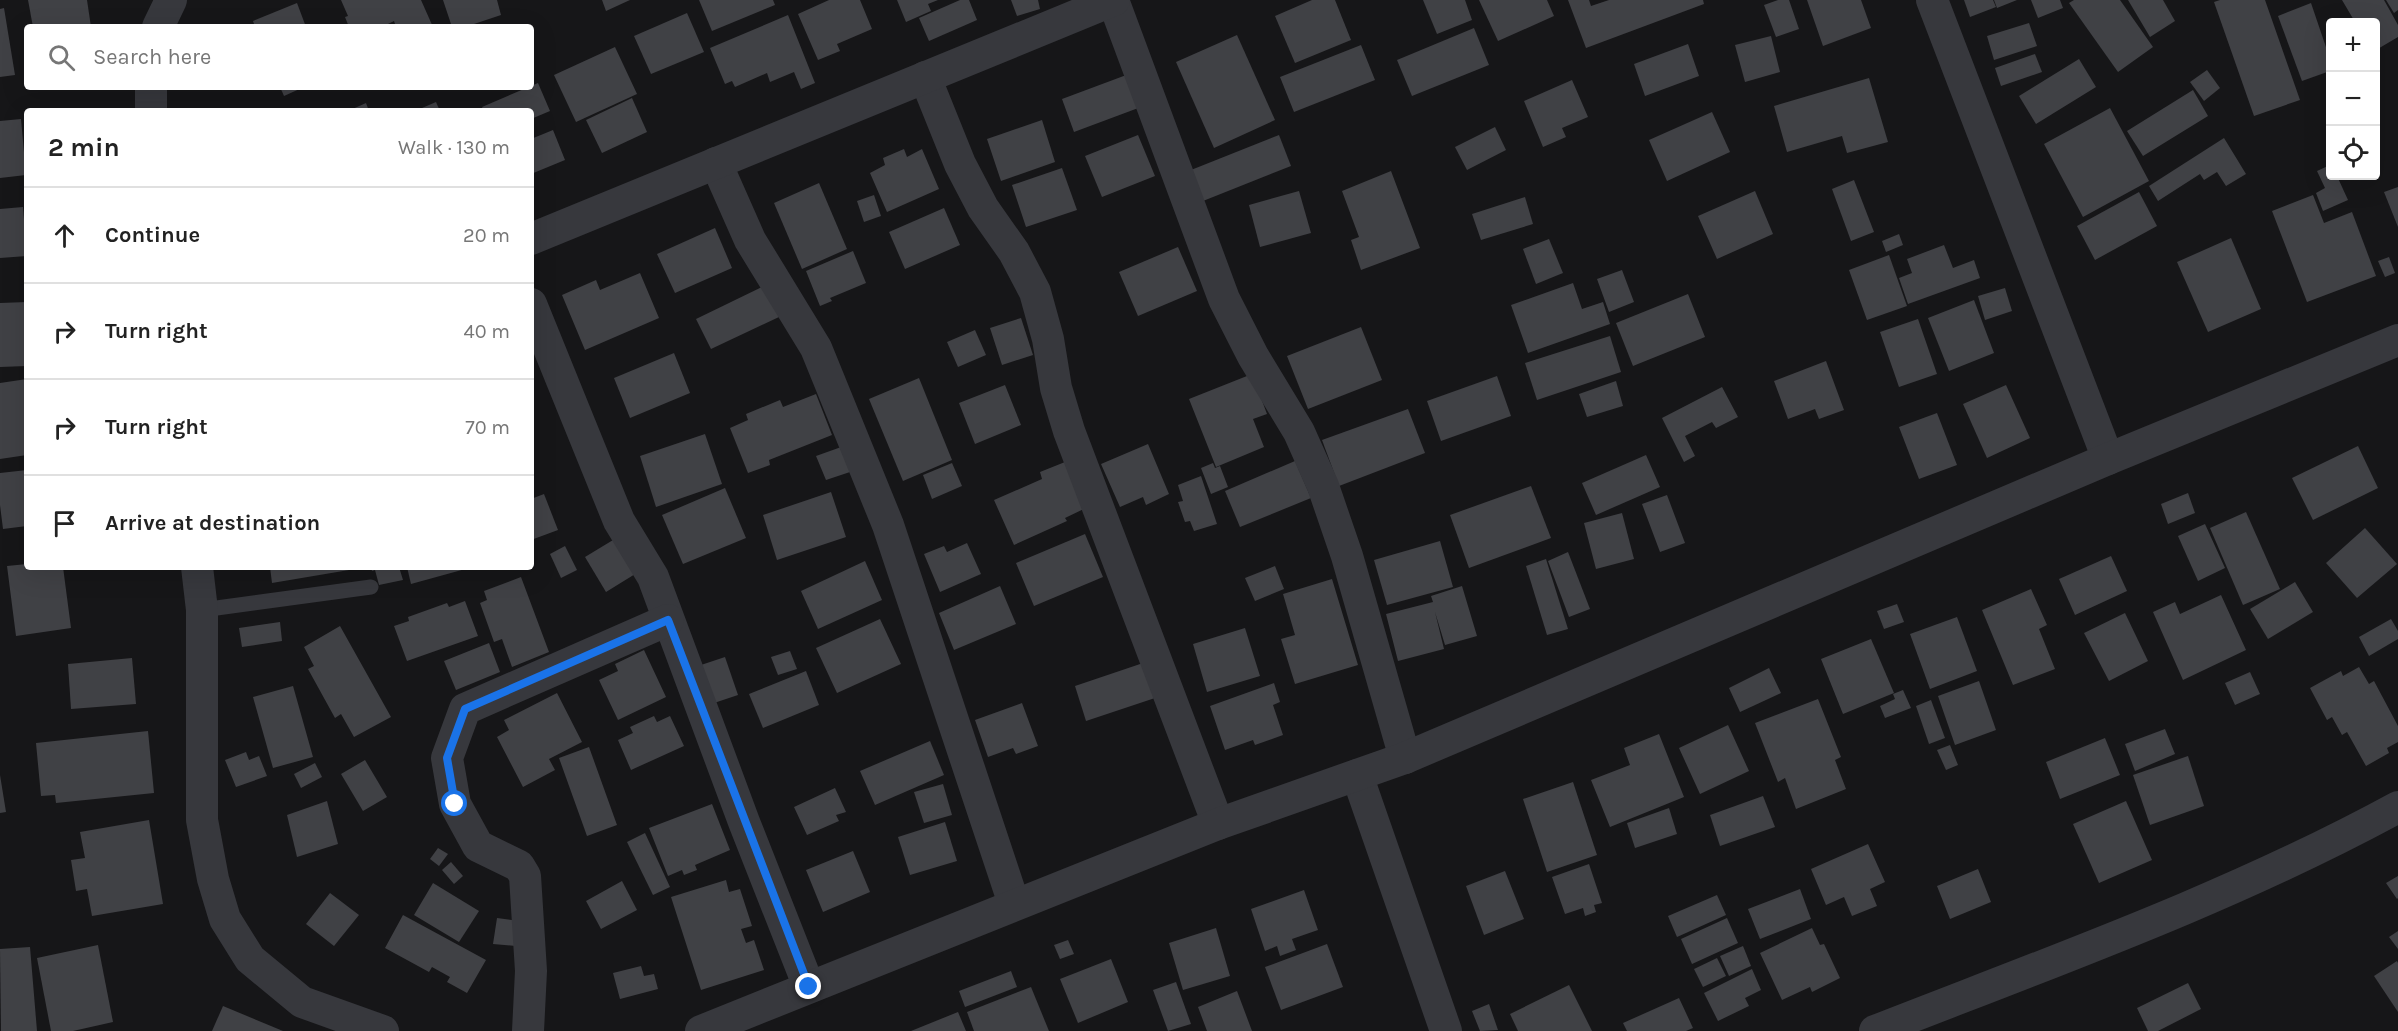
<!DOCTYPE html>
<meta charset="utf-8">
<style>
body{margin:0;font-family:Karla,sans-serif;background:#f2f2f2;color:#222}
.controls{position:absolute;right:18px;top:18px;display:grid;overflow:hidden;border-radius:6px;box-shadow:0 6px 24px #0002}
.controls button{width:54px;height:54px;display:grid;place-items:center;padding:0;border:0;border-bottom:2px solid #e0e0e0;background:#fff;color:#222;font:30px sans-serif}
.stop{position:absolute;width:18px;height:18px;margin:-14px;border:4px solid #1a73e8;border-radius:50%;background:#fff}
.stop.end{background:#1a73e8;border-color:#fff;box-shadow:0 2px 6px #0008}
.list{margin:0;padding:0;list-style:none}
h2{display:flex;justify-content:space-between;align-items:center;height:78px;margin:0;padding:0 24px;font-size:26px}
h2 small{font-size:20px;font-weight:400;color:#767676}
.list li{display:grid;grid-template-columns:39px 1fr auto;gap:18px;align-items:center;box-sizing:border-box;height:96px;padding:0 24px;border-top:2px solid #e0e0e0}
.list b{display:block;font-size:22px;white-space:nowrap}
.list em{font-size:20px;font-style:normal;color:#767676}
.icon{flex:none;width:33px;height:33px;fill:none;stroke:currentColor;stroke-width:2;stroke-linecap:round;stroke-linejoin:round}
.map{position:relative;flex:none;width:2398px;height:1031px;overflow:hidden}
.search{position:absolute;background:#fff;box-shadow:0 6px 24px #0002;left:24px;top:24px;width:510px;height:66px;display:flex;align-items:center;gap:15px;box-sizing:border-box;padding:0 21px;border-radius:6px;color:#767676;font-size:22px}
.panel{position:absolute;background:#fff;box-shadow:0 6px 24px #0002;left:24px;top:108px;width:510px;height:462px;border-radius:6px}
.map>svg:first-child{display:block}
.building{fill:#404145}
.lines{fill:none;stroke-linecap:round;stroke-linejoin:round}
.lane{stroke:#37383d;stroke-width:15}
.street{stroke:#37383d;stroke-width:32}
.route{stroke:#1a73e8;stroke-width:8}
</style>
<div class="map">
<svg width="2398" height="1031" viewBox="0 0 2398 1031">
<rect width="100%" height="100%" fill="#161618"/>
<g class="building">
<polygon points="28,0 87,0 91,27 33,27"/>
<polygon points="341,0 421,0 433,27 396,27 394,21 382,27 349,27 345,17 348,16"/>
<polygon points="443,0 497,0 501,15 465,27 452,27"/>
<polygon points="602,0 630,0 606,11"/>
<polygon points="699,0 773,0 775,5 712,31"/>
<polygon points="829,0 860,0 872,29 837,44 840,51 818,60 798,14"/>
<polygon points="897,0 938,0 928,4 931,11 906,22"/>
<polygon points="960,0 969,0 977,20 929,41 919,18"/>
<polygon points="1011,0 1038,0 1040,9 1017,16"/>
<polygon points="1312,0 1335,0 1351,40 1295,63 1275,16"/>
<polygon points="1423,0 1465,0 1472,20 1437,34"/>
<polygon points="1479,0 1547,0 1554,16 1498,41"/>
<polygon points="1568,0 1589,0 1591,6 1609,0 1703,0 1704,4 1586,48"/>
<polygon points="1778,0 1789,0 1799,29 1776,37 1764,5"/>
<polygon points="1807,0 1861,0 1871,28 1823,46"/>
<polygon points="1964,0 1993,0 1996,7 1970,17"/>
<polygon points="1994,0 2017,0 1997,8"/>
<polygon points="2031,0 2060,0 2063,8 2038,18"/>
<polygon points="2074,0 2120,0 2153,47 2118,72 2069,3"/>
<polygon points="2128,0 2163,0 2175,21 2150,37"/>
<polygon points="2220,0 2265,0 2300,100 2254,116 2214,2"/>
<polygon points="2342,0 2384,0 2398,25 2398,37 2376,50 2376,22 2355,22"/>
<polygon points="2386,0 2398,0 2398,10 2394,13"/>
<polygon points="297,3 306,27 255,27 253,21"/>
<polygon points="2311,3 2330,59 2330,71 2302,81 2278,16"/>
<polygon points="4,8 15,75 0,77 0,9"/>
<polygon points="687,13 704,52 651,74 634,36"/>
<polygon points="788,15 815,83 801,89 794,72 770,82 767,73 735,87 732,81 725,84 710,48"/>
<polygon points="2029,23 2037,46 1994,60 1987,36"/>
<polygon points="1474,28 1489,65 1412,96 1397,60"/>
<polygon points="1237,35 1275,120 1214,148 1176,62"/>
<polygon points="1771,36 1780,72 1745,82 1735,45"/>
<polygon points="1688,44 1699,76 1645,96 1634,64"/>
<polygon points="1361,45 1375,80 1294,112 1280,77"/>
<polygon points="615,47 637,94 576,122 554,75"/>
<polygon points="2035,54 2042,72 2001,86 1995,68"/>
<polygon points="2079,59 2096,87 2036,124 2019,96"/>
<polygon points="2207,70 2220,88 2204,101 2190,82"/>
<polygon points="1129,74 1141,107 1074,132 1062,99"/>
<polygon points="1869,78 1888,142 1847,153 1842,136 1787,152 1774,106"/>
<polygon points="1572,80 1588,117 1562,128 1566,137 1543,147 1524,101"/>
<polygon points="538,83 550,111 531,119 531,111 484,111 482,107"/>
<polygon points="280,87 304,87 284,96"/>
<polygon points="2193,90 2208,116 2143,156 2127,131"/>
<polygon points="632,98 647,132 602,153 586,120"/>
<polygon points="436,102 440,111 415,111"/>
<polygon points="366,103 369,111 348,111"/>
<polygon points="2110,108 2149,181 2083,217 2044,144"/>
<polygon points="1712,112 1730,152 1667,181 1649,140"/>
<polygon points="21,119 26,175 0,178 0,121"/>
<polygon points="1042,120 1055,162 1001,181 987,139"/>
<polygon points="1495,127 1506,150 1467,170 1455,147"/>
<polygon points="553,130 565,160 531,174 531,139"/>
<polygon points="1138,135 1155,176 1102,197 1085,156"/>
<polygon points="1279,135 1291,166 1203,201 1191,170"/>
<polygon points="2224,138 2246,174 2226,186 2217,172 2204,180 2200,174 2158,201 2149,186"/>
<polygon points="904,149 907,157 922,149 939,189 887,212 870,173 885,165 883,158"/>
<polygon points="2330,165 2330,176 2337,176 2348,200 2323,211 2316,193 2325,188 2317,171"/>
<polygon points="1062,168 1077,210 1026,227 1012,185"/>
<polygon points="1391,171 1420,248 1361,270 1351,240 1359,237 1342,191"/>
<polygon points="1854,180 1874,232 1851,241 1832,189"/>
<polygon points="819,183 847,249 802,269 774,203"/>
<polygon points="2398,187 2398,227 2384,192"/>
<polygon points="1299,191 1311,233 1260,247 1249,205"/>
<polygon points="1755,191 1773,234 1717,259 1698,216"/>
<polygon points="2139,192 2157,226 2095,260 2077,226"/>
<polygon points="874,195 881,216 864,222 857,201"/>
<polygon points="2313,195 2324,223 2352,212 2376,276 2307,302 2272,211"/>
<polygon points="1525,197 1533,224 1481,240 1472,214"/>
<polygon points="23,207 27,256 0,258 0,209"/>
<polygon points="944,208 960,245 905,269 889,232"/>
<polygon points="715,228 732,268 675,293 657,254"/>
<polygon points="1899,234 1903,245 1886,252 1882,241"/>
<polygon points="2231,238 2261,309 2208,332 2177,262"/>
<polygon points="1549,239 1563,273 1536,284 1523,249"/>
<polygon points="1944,245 1953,268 1974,260 1980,278 1908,304 1899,278 1912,273 1907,259"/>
<polygon points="1178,247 1197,291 1138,316 1119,272"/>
<polygon points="853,251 866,283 830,298 832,301 820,306 806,271"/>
<polygon points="1889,255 1907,306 1867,320 1849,270"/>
<polygon points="2389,257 2395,273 2385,277 2378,261"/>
<polygon points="1622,270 1634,302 1609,312 1597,279"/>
<polygon points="640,273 659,318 585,350 562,295 596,280 600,290"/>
<polygon points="1573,283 1582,309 1603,302 1610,324 1528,353 1511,305"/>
<polygon points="764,286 779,317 711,349 696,319"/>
<polygon points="2005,288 2012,311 1985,320 1978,296"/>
<polygon points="1688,294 1705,337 1633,366 1616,323"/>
<polygon points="1974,300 1994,353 1949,371 1928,318"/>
<polygon points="27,302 27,366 0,367 0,303"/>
<polygon points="1021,318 1033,355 1002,365 990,328"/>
<polygon points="1918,319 1937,374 1899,387 1880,332"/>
<polygon points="1361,327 1382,380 1308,409 1287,356"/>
<polygon points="975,330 986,355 958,367 947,342"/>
<polygon points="1610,336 1621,372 1537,400 1525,363"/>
<polygon points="674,353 690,393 630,418 614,378"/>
<polygon points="1826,361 1844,410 1819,419 1815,409 1788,419 1774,381"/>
<polygon points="1252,374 1267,414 1253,419 1264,447 1216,467 1189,399"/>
<polygon points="1497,376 1511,416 1441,441 1427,401"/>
<polygon points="919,378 952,460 903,481 869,399"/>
<polygon points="27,379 27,455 0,459 0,383"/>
<polygon points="1616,381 1623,406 1587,417 1579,394"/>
<polygon points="1005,385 1021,425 975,444 959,403"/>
<polygon points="2006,385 2030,438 1987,458 1963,404"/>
<polygon points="1722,387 1738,417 1716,428 1712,422 1685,436 1695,456 1684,462 1662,418"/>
<polygon points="816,394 832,435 769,460 770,465 748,473 730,428 748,420 746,414 780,400 783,407"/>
<polygon points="1408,409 1425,453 1339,486 1322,440"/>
<polygon points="1937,413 1957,465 1919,479 1899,427"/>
<polygon points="705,434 722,484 656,507 640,456"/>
<polygon points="1148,444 1169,494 1146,505 1143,497 1120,507 1101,464"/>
<polygon points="844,446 853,471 826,480 816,456"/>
<polygon points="2358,446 2378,488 2313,520 2292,478"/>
<polygon points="1646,455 1660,487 1596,515 1582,483"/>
<polygon points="1070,460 1090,506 1065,518 1067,521 1014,545 994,500 1042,479 1040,472"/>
<polygon points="1295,461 1311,498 1240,527 1225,491"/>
<polygon points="952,463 962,486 932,499 923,475"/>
<polygon points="1213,463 1215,468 1220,466 1228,487 1211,494 1201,468"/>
<polygon points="27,470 27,526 3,529 0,505 0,473"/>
<polygon points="1201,476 1217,524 1194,531 1190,521 1185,522 1178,502 1183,501 1178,485"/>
<polygon points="1531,486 1551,538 1469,568 1450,515"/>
<polygon points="725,488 746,538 683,564 662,515"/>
<polygon points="831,492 846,537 777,560 763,515"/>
<polygon points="2188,493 2195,513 2168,524 2161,504"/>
<polygon points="544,494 558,530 531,540 531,499"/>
<polygon points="1667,495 1685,543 1660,552 1642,504"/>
<polygon points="2246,512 2280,589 2243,605 2210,528"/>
<polygon points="1622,513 1634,559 1596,569 1584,523"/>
<polygon points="2205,524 2225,568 2198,581 2178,536"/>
<polygon points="2365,528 2397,564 2357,598 2326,563"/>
<polygon points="1085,534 1103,577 1034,606 1016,563"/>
<polygon points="618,537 640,571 606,592 585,557"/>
<polygon points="1440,541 1453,587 1387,605 1374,560"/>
<polygon points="967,543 981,574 940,592 924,554 944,546 947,552"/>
<polygon points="565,546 577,570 561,578 550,554"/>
<polygon points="1568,552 1590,609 1569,617 1548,561"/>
<polygon points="2111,556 2127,591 2075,615 2059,579"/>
<polygon points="1546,559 1568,629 1547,635 1526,566"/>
<polygon points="865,561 882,600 818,629 801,591"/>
<polygon points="27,564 27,567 63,567 71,628 16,636 7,566"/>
<polygon points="1275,566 1284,589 1255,601 1245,578"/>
<polygon points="270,567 354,567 355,569 272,583"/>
<polygon points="371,567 399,567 403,580 379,585 375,570 372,571"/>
<polygon points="407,567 468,567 469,568 411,584"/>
<polygon points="521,577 549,652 512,667 502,639 494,642 480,603 487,600 484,591"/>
<polygon points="1332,579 1358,665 1295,684 1281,639 1295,635 1283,594"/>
<polygon points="2295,582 2313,612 2268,639 2250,609"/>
<polygon points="1000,586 1016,624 954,650 939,613"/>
<polygon points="1462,586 1477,636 1445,645 1435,612 1444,649 1398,661 1386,614 1433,602 1431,596"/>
<polygon points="2031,589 2047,625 2039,629 2055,669 2013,685 1982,610"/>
<polygon points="2221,595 2246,650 2183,680 2153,612 2175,602 2180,614"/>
<polygon points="465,601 478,636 407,661 394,626 409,621 408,617 447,603 449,607"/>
<polygon points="1897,604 1904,622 1884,629 1877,611"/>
<polygon points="2125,613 2148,661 2109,681 2084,633"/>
<polygon points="1957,617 1977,671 1930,689 1910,634"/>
<polygon points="880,619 901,664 837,693 816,648"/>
<polygon points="2391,619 2398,631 2398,639 2369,656 2359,637"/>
<polygon points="280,622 282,641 242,647 239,628"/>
<polygon points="340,626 391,717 354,737 341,714 335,718 308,669 314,666 304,647"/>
<polygon points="1245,628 1260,676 1207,692 1193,644"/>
<polygon points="1871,639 1894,693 1843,714 1821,659"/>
<polygon points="489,643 500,672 456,690 444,661"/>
<polygon points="644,650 666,697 618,720 599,680 618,671 615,664"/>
<polygon points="790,651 797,669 778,675 771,657"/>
<polygon points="725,657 738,695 714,703 701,665"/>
<polygon points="132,658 136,704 71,709 68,664"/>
<polygon points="1152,660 1164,695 1086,721 1075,686"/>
<polygon points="2359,667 2369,684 2374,681 2398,726 2398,742 2387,748 2389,753 2366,766 2347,732 2342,735 2332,717 2327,720 2310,688 2341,671 2343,676"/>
<polygon points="1769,668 1781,693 1740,712 1729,688"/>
<polygon points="806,671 819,705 763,728 749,694"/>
<polygon points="2250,672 2260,694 2235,705 2225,683"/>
<polygon points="1979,681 1996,730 1955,745 1938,696"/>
<polygon points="1274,683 1280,702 1273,705 1283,735 1255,745 1253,740 1225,750 1210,706"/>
<polygon points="293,686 313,757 273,768 253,697"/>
<polygon points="1903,690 1911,708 1885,718 1880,706 1895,699 1893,694"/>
<polygon points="557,693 582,742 549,759 555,770 523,787 497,737 509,730 504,720"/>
<polygon points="1818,699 1841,757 1835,760 1846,789 1796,809 1785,778 1778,782 1755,723"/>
<polygon points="1931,700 1945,738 1929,744 1916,706"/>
<polygon points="1022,703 1038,746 1016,754 1013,748 988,757 975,720"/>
<polygon points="654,716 657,722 670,716 684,746 631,770 618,740 633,733 630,727"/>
<polygon points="1728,725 1749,771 1700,794 1679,748"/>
<polygon points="2165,729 2175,754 2135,771 2125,744"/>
<polygon points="148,731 154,793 56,803 55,795 41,796 36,743"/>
<polygon points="1659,734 1684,797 1610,827 1591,780 1630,765 1624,748"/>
<polygon points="2105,738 2120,775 2060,799 2046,762"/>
<polygon points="930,741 944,775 875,805 860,771"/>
<polygon points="1950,745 1958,765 1946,770 1937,750"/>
<polygon points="589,747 617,825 587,836 559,758"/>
<polygon points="246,752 249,760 259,756 267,776 236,787 225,760"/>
<polygon points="2188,756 2204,806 2150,825 2133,775"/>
<polygon points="365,760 387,797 363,811 341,774"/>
<polygon points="315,763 322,777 301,788 294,774"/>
<polygon points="0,775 6,812 0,813"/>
<polygon points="1573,782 1597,855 1547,872 1523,799"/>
<polygon points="943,784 952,815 924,823 914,792"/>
<polygon points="835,788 846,812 836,815 839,821 807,835 794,807"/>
<polygon points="1763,796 1775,827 1720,846 1710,815"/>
<polygon points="327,801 338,844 297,857 287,815"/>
<polygon points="2126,801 2152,860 2099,883 2073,824"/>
<polygon points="712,804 730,850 695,865 697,870 684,875 682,870 668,876 649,828"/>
<polygon points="1669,808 1677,834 1635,848 1627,823"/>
<polygon points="149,820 163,904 92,916 87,889 76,891 71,860 85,858 80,832"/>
<polygon points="945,822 957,861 910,875 898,837"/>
<polygon points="645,833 670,887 653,895 627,842"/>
<polygon points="1868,844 1885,882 1870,889 1877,906 1852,916 1844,897 1826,905 1811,869"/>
<polygon points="438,848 448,854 439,866 430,859"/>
<polygon points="853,851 870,892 823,912 806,870"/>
<polygon points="451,862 463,876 454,884 442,870"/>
<polygon points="1589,864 1602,903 1594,905 1596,912 1585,916 1583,908 1565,914 1552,877"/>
<polygon points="1978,869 1991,902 1950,919 1937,886"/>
<polygon points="1505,871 1524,919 1484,935 1466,886"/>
<polygon points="2398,876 2398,898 2397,899 2386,883"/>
<polygon points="726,880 729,892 740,889 752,926 741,929 746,943 754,940 764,970 701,990 671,897"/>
<polygon points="622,881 637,910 601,929 586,901"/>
<polygon points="433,883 479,911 459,942 414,915"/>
<polygon points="1800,889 1811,919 1760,939 1748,909"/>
<polygon points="1304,890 1318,930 1292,939 1296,950 1280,956 1277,946 1265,951 1251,909"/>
<polygon points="330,893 359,915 334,946 306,924"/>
<polygon points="1717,895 1726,915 1677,937 1668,916"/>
<polygon points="403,915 486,960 467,993 447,982 450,977 432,967 429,972 385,948"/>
<polygon points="497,918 519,921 516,946 493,944"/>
<polygon points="1727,918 1738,943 1692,964 1681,939"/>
<polygon points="1216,928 1230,976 1183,990 1169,943"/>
<polygon points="1812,928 1820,945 1824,944 1840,978 1812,992 1810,987 1782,1000 1760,953"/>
<polygon points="2398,931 2398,949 2389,937"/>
<polygon points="1068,940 1074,954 1060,959 1054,945"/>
<polygon points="1327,944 1343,987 1281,1010 1265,967"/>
<polygon points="98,945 113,1022 73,1031 51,1031 37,958"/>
<polygon points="1743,946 1751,966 1729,976 1720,956"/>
<polygon points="30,947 37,1031 1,1031 0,949"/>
<polygon points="1717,958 1726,976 1703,987 1694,969"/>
<polygon points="1111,959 1128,1002 1078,1023 1060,979"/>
<polygon points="2397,961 2398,963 2398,1012 2374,976"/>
<polygon points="641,966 644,976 654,974 658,989 620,999 613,973"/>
<polygon points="1752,969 1761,990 1745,998 1749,1006 1718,1021 1704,993"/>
<polygon points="1011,971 1017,987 965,1007 959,991"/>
<polygon points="1176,982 1191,1024 1168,1031 1153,990"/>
<polygon points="2188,983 2201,1009 2158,1031 2148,1031 2137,1008"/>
<polygon points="1569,985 1592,1031 1518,1031 1510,1014"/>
<polygon points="1031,987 1049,1031 974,1031 967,1012"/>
<polygon points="1237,991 1252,1031 1207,1031 1198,1007"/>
<polygon points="1679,998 1693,1028 1686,1031 1627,1031 1623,1023"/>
<polygon points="1489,1004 1498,1030 1480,1031 1472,1011"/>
<polygon points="223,1006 283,1031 212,1031"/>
<polygon points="958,1012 966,1031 911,1031"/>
</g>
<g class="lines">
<polyline class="lane" points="202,610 371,587"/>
<g class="street">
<polyline points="1113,0 1224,299 1253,356 1299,432 1323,486 1347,556 1405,758"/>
<polyline points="1932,0 2108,459"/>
<polyline points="158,27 171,0"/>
<polyline points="925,77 960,164 983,208 1014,252 1035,292 1048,339 1056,388 1069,431 1218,824"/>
<polyline points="151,111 151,87"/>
<polyline points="716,163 750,240 816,348 888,525 1014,904"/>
<polyline points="531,239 1114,0"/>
<polyline points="531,304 619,521 653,577 744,822 809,987"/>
<polyline points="197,567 202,610 202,820 213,879 225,919 250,959 302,1002 383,1031"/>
<polyline points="1357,775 1446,1031"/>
<polyline points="528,1031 531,971 525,876 519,866 478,846 455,804 447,758 465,709 668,620"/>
<polyline points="701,1031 1218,824 1405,758 2108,459 2398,340"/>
<path d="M1875 1031C2051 962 2231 898 2398 807"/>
</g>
</g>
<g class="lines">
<polyline class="route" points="455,804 447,758 465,709 668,620 809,987"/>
</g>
</svg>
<div class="controls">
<button>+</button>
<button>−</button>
<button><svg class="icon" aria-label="locate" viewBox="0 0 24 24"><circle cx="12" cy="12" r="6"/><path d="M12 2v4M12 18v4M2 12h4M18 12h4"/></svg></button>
</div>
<div class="stop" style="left:455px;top:804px"></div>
<div class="stop end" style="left:809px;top:987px"></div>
<div class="search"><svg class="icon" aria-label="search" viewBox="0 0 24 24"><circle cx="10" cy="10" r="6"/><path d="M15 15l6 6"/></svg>Search here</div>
<section class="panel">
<h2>2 min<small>Walk · 130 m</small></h2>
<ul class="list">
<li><svg class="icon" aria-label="ahead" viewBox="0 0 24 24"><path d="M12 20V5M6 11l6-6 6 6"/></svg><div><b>Continue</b></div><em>20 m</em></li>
<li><svg class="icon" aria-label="right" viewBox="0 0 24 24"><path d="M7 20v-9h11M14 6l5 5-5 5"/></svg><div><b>Turn right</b></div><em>40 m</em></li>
<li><svg class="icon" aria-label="right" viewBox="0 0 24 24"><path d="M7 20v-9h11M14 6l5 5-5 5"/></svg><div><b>Turn right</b></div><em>70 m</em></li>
<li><svg class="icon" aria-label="arrive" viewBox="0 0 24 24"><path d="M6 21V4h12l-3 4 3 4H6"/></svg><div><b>Arrive at destination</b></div></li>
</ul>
</section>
</div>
